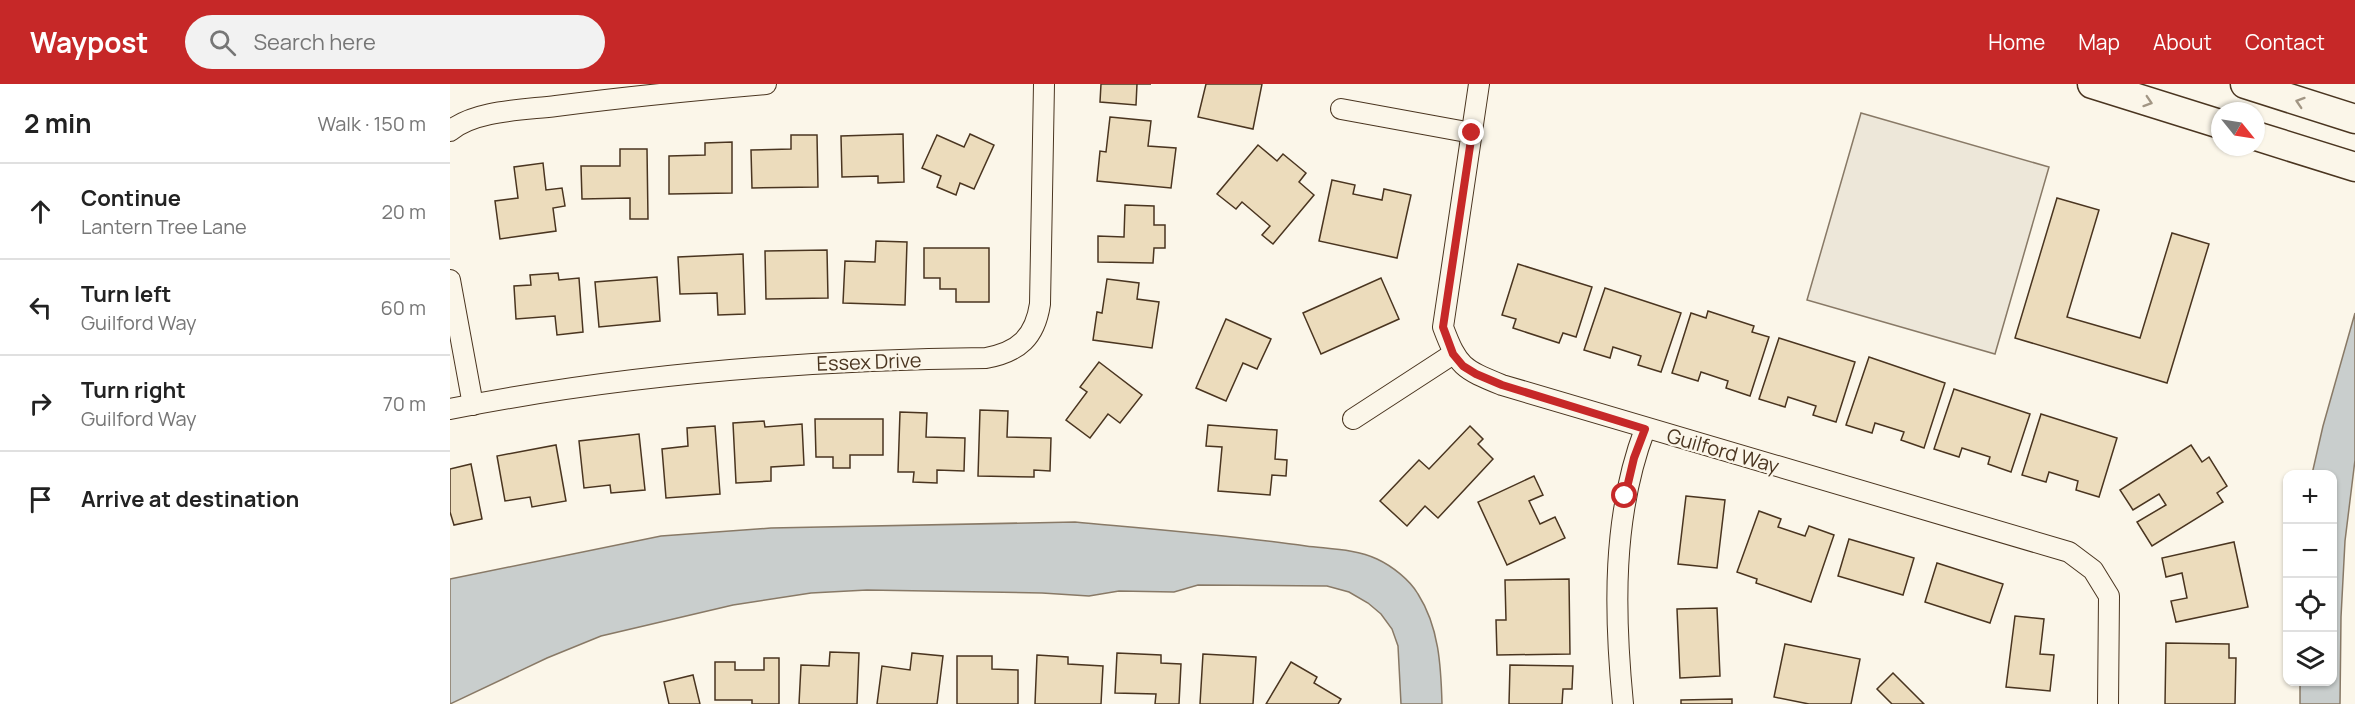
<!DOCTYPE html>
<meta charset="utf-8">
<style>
body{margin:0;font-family:Manrope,sans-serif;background:#f2f2f2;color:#222}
.controls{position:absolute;right:18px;bottom:18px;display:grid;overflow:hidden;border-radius:12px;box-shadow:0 2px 4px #0004}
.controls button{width:54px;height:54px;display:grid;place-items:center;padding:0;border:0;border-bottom:2px solid #e0e0e0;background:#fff;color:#222;font:30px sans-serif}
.compass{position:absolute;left:1761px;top:18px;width:54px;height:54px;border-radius:50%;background:#fff;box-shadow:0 2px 4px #0004;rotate:120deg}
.stop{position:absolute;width:18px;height:18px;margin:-14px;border:4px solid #c62828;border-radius:50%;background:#fff}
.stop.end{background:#c62828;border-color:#fff;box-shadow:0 2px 6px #0008}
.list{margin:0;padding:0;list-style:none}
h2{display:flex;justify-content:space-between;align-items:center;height:78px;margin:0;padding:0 24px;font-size:26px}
h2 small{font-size:20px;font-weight:400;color:#767676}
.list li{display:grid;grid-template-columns:39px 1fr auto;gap:18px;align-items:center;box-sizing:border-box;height:96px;padding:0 24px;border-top:2px solid #e0e0e0}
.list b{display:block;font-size:22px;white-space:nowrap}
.list p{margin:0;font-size:20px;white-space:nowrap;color:#767676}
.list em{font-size:20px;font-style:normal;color:#767676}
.icon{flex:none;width:33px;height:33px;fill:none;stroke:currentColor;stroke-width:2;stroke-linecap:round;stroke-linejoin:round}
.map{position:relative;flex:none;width:1905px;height:620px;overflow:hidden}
header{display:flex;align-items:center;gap:36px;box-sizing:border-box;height:84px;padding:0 30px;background:#c62828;color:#fff}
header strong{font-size:28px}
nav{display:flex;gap:33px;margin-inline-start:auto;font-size:21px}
.search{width:420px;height:54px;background:#f2f2f2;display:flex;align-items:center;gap:15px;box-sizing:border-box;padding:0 21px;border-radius:33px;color:#767676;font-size:22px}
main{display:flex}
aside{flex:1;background:#fff}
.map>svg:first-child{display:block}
.parking{fill:#ede7d9;stroke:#887966;stroke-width:1.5}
.water{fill:#c9cecd;stroke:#887966;stroke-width:1.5}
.building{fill:#ecdcbc;stroke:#4a3520;stroke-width:1.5}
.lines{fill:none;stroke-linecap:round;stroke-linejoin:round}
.minor-casing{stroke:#4a3520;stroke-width:22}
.secondary-casing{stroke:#4a3520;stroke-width:31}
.minor{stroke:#fbf6e9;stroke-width:20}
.secondary{stroke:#fbf6e9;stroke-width:28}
.oneway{stroke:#a29684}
.route{stroke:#c62828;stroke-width:8}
.labels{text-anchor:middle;stroke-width:4.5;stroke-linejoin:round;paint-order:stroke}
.street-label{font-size:20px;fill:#4a3520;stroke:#fbf6e9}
</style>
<header>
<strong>Waypost</strong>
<div class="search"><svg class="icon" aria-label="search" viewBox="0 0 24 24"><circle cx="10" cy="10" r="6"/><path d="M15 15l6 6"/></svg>Search here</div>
<nav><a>Home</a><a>Map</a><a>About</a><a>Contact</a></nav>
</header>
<main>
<aside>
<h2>2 min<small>Walk · 150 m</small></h2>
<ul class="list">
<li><svg class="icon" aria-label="ahead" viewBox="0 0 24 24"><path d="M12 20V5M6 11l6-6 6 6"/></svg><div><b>Continue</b><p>Lantern Tree Lane</p></div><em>20 m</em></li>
<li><svg class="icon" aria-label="left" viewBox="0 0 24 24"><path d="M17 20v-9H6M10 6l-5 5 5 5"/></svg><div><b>Turn left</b><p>Guilford Way</p></div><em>60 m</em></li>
<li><svg class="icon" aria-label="right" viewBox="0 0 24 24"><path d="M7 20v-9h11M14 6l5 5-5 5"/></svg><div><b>Turn right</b><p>Guilford Way</p></div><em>70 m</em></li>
<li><svg class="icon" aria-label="arrive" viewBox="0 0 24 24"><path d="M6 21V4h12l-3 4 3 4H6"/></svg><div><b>Arrive at destination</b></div></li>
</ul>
</aside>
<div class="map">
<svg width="1905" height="620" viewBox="0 0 1905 620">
<rect width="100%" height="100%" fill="#fbf6e9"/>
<polygon class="parking" points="1411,29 1599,83 1545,270 1357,216"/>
<g class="water">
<polygon points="1905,229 1905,376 1895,457 1891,533 1890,620 1850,620 1850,598 1882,598 1882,390 1862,390 1873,342"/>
<path d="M625 438C702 445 779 451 856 462 879 465 906 465 927 475 942 482 960 496 968 510 989 543 991 582 992 620H951L948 562 942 545 931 530 918 519 899 508 877 502 748 501 724 508 669 507 639 512 592 509 417 506 361 509 283 521 151 552 97 574 0 620V495L211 452 321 444Z"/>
</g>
<g class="building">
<polygon points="651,0 701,0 687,0 686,21 650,18"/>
<polygon points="756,0 812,0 803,45 748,33"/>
<polygon points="660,33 701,37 698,62 726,64 721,104 647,97 650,67 656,68"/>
<polygon points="453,50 454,98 428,99 428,92 392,93 391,52"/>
<polygon points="520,50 544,61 524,105 510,99 506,111 487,103 491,92 472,84 487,51 514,63"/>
<polygon points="341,51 367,51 368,103 302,104 301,66 341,65"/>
<polygon points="282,58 282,109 219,110 219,72 255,71 255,59"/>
<polygon points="808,61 827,77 833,70 856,89 849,98 864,111 823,160 812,151 820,142 792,118 786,125 767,110"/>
<polygon points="170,65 197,65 198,135 180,135 180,114 132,115 131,82 170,82"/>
<polygon points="93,79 96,106 112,104 115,122 103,124 106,147 50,155 45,117 68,114 64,83"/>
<polygon points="882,96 905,101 903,110 932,116 934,105 961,111 947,174 869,157"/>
<polygon points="1607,114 1649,126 1617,233 1690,254 1722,149 1759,160 1717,299 1565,254"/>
<polygon points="675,121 704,122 704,141 715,141 715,164 704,164 703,179 648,178 648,152 674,153"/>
<polygon points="426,157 457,158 455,221 393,219 395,177 425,178"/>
<polygon points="474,164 539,164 539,218 506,218 506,205 490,205 490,194 474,194"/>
<polygon points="377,166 378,214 316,215 315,167"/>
<polygon points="293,170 295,230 268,231 267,209 230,210 228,173"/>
<polygon points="1068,180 1142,203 1126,253 1113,249 1109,259 1063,244 1066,235 1052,231"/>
<polygon points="108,189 109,196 129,194 133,248 107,251 105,232 66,235 64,202 81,201 80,191"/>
<polygon points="207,193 210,237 149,243 145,198"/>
<polygon points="931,194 949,235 871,270 853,229"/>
<polygon points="657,195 689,199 687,215 709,218 702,264 643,256 647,228 652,229"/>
<polygon points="1155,204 1231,229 1211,288 1188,281 1191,272 1163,263 1160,274 1134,266"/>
<polygon points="1258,227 1304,242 1302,248 1319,253 1300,312 1276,304 1278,297 1251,288 1248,297 1222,289 1241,229 1256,234"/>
<polygon points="776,235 821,255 807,285 793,279 776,317 746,304"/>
<polygon points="1329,254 1405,278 1386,338 1363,331 1366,322 1338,313 1335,323 1309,315"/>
<polygon points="1419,273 1495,299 1474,364 1451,356 1454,348 1425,339 1422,349 1396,341"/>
<polygon points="649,278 692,311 670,339 658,330 640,354 616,336 637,308 630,303"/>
<polygon points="1504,305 1580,330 1561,388 1538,380 1540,373 1512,364 1509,373 1484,365"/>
<polygon points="530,326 558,327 557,353 601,354 600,387 584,386 584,393 528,392"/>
<polygon points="450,328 477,329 476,353 515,354 514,387 487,386 487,399 463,398 464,388 448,388"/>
<polygon points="1591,330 1667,354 1649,413 1626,406 1628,397 1599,388 1596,398 1572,391"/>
<polygon points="365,335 433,335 433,371 400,371 400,384 383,384 383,373 366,373"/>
<polygon points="314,337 315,343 352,340 354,381 321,383 321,397 286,399 283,339"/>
<polygon points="758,341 827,346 825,375 837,376 836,392 822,391 820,411 768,407 772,363 756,362"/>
<polygon points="265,342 270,410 216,414 212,365 238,362 237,344"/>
<polygon points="1020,342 1033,355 1028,360 1043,375 988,434 975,422 957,442 930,417 969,376 979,385"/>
<polygon points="189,350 195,406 161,409 160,401 134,404 129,357"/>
<polygon points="106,361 116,417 82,423 80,413 55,417 47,372"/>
<polygon points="1741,361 1752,378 1759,373 1777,402 1767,409 1773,418 1702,462 1687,438 1716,421 1709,410 1683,426 1670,406"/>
<polygon points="21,380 32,435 4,441 0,428 0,385"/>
<polygon points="1084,392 1093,411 1079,417 1090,440 1105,433 1115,454 1057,481 1028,418"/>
<polygon points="1236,412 1275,416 1267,484 1228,480"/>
<polygon points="1309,427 1331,435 1328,443 1355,452 1359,442 1384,451 1361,518 1306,499 1307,495 1287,488"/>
<polygon points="1399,455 1464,474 1453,511 1388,492"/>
<polygon points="1784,458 1798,523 1726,538 1721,517 1737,514 1732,489 1716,493 1712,474"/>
<polygon points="1487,479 1553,500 1540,539 1475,518"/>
<polygon points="1119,495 1120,570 1047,571 1046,536 1056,536 1055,496"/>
<polygon points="1267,524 1270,592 1230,594 1227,525"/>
<polygon points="1565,532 1594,535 1590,570 1604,571 1600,607 1556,603"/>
<polygon points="1716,559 1779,560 1779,574 1786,574 1785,620 1715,620"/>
<polygon points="1335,560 1410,575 1401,620 1359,620 1324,613"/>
<polygon points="380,568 409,569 407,620 349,620 351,581 379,582"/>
<polygon points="462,569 493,572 487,620 427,620 432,582 460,586"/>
<polygon points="667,569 711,571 711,579 731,580 729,620 705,620 706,610 665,609"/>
<polygon points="753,570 806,573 803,620 750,620"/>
<polygon points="587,571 618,573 618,580 653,582 651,620 585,620"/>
<polygon points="507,572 542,572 542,585 568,586 568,620 507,620"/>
<polygon points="314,574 329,574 329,620 302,620 302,616 265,616 265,578 285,578 285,586 314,586"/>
<polygon points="841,578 867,593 864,599 891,615 888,620 816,620"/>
<polygon points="1060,581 1123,582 1122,605 1113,605 1112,620 1059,620"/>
<polygon points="1443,589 1474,620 1442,620 1427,605"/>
<polygon points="243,591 250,620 219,620 214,598"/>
<polygon points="1282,615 1282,620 1231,620 1231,616"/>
</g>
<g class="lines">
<defs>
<g id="minor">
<path d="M1029 0 993 243C1008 283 1013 285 1052 301L1619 468 1643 486 1659 512 1658 620"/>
<polyline points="891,25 1022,49"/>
<path d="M0 47C25 26 74 26 106 22 176 13 246 6 316 0"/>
<polyline points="0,196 23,321"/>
<path d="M0 325C176 290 357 276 536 274 569 268 585 253 590 220L594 0"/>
<polyline points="903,335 1003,270"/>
<path d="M1173 620C1164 528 1162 432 1195 345"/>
</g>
<g id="secondary">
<polyline points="1642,0 1770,40"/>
<polyline points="1795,0 1905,35"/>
<polyline points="1806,52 1905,83"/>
</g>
</defs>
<use href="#minor" class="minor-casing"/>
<use href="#secondary" class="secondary-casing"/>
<use href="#minor" class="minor"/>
<use href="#secondary" class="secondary"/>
</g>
<defs><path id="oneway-chevron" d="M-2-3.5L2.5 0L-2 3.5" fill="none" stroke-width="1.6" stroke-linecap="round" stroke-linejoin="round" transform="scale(1.5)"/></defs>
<g class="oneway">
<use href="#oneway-chevron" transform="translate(1698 18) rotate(18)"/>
<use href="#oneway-chevron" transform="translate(1850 18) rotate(-162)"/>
</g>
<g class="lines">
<polyline class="route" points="1022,49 993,243 1003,270 1013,282 1026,290 1052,301 1195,345 1184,374 1175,412"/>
</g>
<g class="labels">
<g class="street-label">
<text transform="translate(419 278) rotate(-2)" y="7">Essex Drive</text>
<text transform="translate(1273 367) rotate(16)" y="7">Guilford Way</text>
</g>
</g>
</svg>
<div class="controls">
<button>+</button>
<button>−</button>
<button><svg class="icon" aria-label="locate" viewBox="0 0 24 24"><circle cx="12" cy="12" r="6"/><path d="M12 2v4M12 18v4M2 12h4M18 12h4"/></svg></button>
<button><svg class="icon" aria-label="layers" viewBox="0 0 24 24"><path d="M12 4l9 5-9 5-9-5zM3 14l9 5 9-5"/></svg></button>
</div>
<svg class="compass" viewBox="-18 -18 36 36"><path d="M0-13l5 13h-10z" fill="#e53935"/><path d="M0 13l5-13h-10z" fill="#767676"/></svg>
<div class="stop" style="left:1175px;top:412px"></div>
<div class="stop end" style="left:1022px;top:49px"></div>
</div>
</main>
